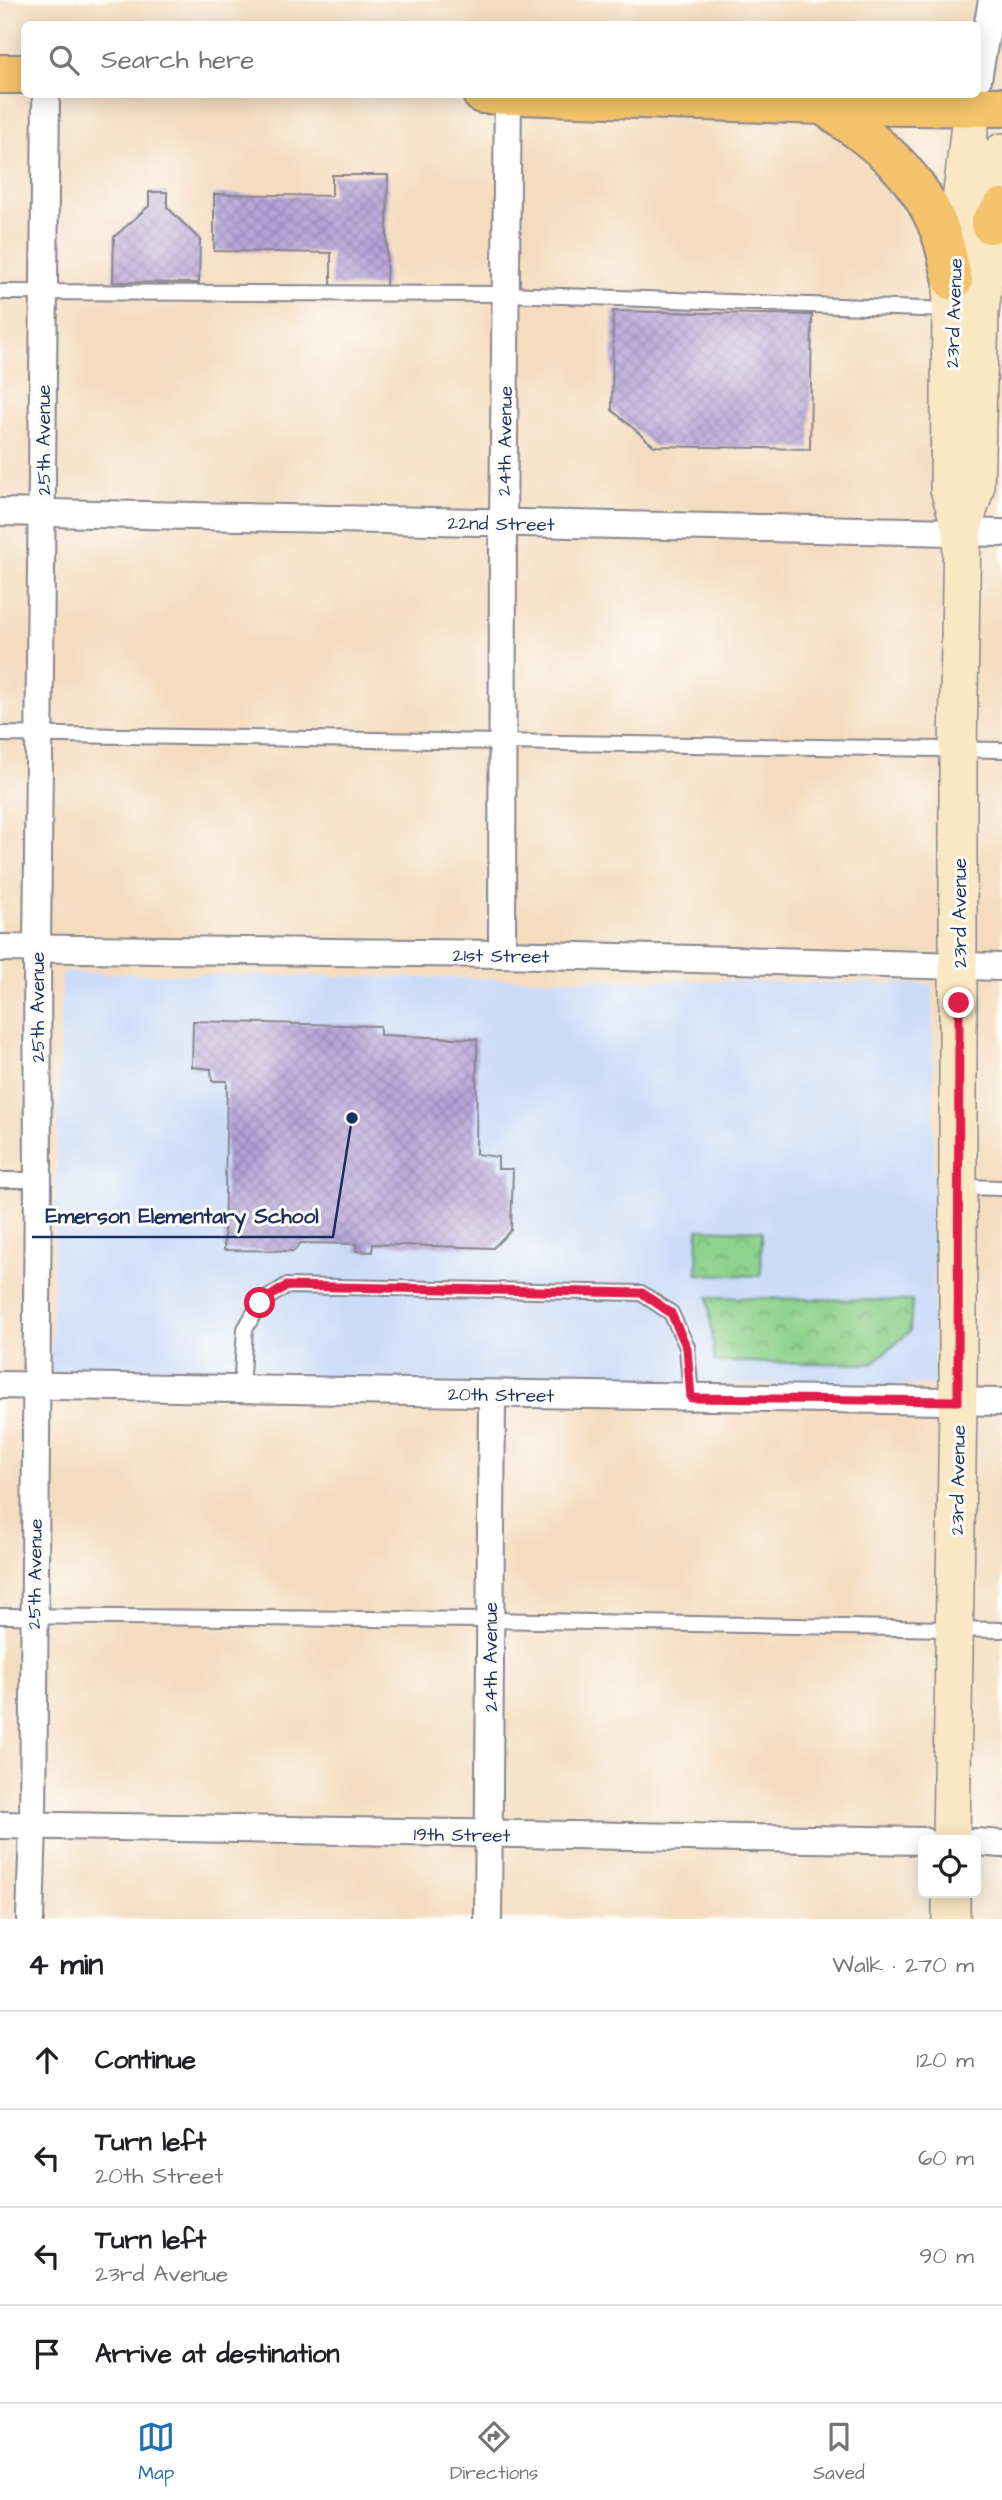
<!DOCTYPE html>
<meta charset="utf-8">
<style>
body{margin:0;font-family:"Architects Daughter",sans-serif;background:#f6f6f6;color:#202124}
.controls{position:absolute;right:21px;bottom:21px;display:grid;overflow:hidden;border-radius:10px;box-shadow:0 4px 18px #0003}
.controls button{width:63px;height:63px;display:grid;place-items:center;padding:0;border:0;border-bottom:2px solid #e0e0e0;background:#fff;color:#202124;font:35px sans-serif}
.stop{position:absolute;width:21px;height:21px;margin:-16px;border:5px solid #e11d48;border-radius:50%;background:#fff}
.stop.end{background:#e11d48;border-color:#fff;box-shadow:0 2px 7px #0008}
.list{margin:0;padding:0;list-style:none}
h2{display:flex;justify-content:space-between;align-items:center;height:91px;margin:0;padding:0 28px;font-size:30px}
h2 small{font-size:23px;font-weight:400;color:#757577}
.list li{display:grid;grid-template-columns:46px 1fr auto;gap:21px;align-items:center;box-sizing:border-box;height:98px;padding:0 28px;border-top:2px solid #e0e0e0}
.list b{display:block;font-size:26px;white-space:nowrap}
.list p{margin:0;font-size:23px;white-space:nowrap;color:#757577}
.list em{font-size:23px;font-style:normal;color:#757577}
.icon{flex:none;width:38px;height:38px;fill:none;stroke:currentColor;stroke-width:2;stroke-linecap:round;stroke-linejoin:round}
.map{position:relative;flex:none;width:1002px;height:1919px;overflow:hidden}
.search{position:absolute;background:#fff;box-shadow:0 4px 18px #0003;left:21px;right:21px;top:21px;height:77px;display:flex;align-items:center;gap:18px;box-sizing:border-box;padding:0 24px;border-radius:10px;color:#757577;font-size:26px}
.sheet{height:483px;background:#fff}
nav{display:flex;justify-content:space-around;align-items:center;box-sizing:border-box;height:98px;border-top:2px solid #e0e0e0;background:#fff;font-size:19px;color:#757577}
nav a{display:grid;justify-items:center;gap:4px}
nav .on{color:#1f6fb2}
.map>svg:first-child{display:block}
.built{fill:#cbdcf9}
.park{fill:url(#park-crowns);stroke:#548074;stroke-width:2}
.building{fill:url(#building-cross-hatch)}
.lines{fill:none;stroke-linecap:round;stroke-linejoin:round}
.service-casing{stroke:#88868e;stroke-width:18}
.minor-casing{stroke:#88868e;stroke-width:30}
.secondary-casing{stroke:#88868e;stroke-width:40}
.trunk-casing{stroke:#88868e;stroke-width:42}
.service{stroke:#fff;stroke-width:14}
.minor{stroke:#fff;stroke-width:26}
.secondary{stroke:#fae7c3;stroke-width:37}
.trunk{stroke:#f3c26a;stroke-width:38}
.route{stroke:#e11d48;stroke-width:9}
.labels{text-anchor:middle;stroke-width:6;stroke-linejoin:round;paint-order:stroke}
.street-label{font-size:19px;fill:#1b2f5e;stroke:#fdfcf7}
.leader{fill:none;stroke:#1b2f5e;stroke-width:2.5}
.callout-dot{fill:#1b2f5e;stroke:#fdfcf7;stroke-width:2.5}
.callout-label{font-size:21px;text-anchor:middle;font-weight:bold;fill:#1b2f5e;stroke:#fdfcf7;stroke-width:6;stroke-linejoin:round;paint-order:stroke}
</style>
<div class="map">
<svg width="1002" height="1919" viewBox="0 0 1002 1919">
<defs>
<pattern id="park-crowns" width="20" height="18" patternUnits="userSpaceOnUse" patternTransform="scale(1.75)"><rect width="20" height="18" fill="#8dd18a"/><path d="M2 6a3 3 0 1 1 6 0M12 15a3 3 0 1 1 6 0" fill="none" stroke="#72aa74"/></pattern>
<pattern id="building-cross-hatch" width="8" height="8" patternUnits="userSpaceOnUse" patternTransform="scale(1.75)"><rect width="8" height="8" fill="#b4a0d7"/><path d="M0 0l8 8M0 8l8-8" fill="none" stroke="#9283b2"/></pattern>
</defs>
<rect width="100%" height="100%" fill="#fdfcf7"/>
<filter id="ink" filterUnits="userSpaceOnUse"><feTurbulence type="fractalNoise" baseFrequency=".0143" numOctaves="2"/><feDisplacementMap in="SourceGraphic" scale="14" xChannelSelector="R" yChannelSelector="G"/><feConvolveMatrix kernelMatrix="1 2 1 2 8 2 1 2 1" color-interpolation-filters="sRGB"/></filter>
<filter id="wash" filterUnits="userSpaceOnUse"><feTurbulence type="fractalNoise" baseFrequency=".00686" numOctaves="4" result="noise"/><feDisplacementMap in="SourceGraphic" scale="28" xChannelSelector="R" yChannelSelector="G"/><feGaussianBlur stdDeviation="1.57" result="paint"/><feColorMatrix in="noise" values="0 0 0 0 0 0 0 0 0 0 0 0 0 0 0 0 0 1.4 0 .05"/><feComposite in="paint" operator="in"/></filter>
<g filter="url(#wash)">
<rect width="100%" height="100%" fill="#f5dcbf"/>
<polygon class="built" points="62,973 933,984 934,1385 50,1383"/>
<g class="park">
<polygon points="698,1229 762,1231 761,1276 697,1274"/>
<polygon points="708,1297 912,1301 910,1331 872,1364 715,1362"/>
</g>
<g id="blocks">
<g class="building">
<polygon points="332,175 388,175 386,287 331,286 331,253 214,251 214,194 332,196"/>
<polygon points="149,192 167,192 167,207 200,240 199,283 113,282 114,237 149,206"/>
<polygon points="613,311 812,315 810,449 654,446 612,410"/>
<polygon points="193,1021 380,1026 380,1035 477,1039 476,1154 498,1157 498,1169 513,1169 511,1230 493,1248 373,1244 372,1252 356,1251 357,1244 300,1243 294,1251 224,1250 227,1081 212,1081 211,1069 192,1067"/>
</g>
</g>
</g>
<g filter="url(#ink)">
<use href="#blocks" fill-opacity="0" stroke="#88868e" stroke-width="2"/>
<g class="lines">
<defs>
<g id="service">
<polyline points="0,292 506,294 950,310"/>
<polyline points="0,734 1002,750"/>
<polyline points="0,1180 38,1180"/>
<polyline points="959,1187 1002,1188"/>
<polyline points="241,1389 245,1329 260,1303 286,1286 641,1293 671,1313 687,1347 691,1398"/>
<polyline points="0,1616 490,1620 1002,1630"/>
</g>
<g id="minor">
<polyline points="978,79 992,0"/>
<polyline points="0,512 1002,533"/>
<polyline points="0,948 502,954 1002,967"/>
<polyline points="502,954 503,524 508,96"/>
<polyline points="0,1385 1002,1402"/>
<polyline points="0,1825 923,1841"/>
<polyline points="976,1842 1002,1844"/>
<polyline points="30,1919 33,1825 38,1180 37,949 46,94"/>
<polyline points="488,1919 492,1394"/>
</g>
<g id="secondary">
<polyline points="962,531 949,489 951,310 954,261 972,107"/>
<polyline points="951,1840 958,1401 958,749 962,531 975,489 980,312 992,211 1002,152"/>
<polyline points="951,1919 951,1893"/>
</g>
<g id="trunk">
<polyline points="0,74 24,74"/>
<polyline points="482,94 823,105 1002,107"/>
<path d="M823 105C875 142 918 171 941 234 946 249 949 265 953 281"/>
<polyline points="990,224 1002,208"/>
</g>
</defs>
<use href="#service" class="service-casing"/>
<use href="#minor" class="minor-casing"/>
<use href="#secondary" class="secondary-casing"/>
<use href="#trunk" class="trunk-casing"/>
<use href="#service" class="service"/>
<use href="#minor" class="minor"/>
<use href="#secondary" class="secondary"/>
<use href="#trunk" class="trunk"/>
</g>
</g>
<g class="lines" filter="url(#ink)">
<polyline class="route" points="260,1303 286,1286 642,1293 671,1313 687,1348 691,1398 958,1401 959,1003"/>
</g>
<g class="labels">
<g class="street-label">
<text transform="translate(953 313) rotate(-88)" y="7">23rd Avenue</text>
<text transform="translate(43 440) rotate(-90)" y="7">25th Avenue</text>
<text transform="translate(504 441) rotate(-89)" y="7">24th Avenue</text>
<text transform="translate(501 523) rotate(1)" y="7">22nd Street</text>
<text transform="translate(959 913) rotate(-90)" y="7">23rd Avenue</text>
<text transform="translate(501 955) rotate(1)" y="7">21st Street</text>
<text transform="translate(37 1007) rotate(-90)" y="7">25th Avenue</text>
<text transform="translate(501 1394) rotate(1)" y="7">20th Street</text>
<text transform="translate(957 1480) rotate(-89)" y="7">23rd Avenue</text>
<text transform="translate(34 1574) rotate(-89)" y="7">25th Avenue</text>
<text transform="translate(490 1657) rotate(-90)" y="7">24th Avenue</text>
<text transform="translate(462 1834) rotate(1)" y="7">19th Street</text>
</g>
</g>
<path class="leader" d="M352 1118L333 1237H32"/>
<circle class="callout-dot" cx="352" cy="1118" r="7"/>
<g class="callout-label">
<text x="182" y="1223">Emerson Elementary School</text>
</g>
</svg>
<div class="controls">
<button><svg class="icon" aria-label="locate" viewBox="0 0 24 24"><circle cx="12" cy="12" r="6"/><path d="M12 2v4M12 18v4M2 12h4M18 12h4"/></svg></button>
</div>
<div class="stop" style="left:260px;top:1303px"></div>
<div class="stop end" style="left:959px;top:1003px"></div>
<div class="search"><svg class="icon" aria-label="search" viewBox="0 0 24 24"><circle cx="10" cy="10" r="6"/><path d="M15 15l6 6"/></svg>Search here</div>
</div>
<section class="sheet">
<h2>4 min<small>Walk · 270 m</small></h2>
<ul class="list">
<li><svg class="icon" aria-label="ahead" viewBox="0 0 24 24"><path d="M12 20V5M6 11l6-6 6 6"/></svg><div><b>Continue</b></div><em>120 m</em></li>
<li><svg class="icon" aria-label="left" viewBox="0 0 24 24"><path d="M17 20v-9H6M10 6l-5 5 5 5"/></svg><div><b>Turn left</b><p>20th Street</p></div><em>60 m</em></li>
<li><svg class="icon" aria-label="left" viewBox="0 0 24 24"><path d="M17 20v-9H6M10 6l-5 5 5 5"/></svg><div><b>Turn left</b><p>23rd Avenue</p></div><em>90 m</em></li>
<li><svg class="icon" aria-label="arrive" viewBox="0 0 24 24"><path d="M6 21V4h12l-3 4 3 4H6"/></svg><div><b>Arrive at destination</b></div></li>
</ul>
</section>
<nav>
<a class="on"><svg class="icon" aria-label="map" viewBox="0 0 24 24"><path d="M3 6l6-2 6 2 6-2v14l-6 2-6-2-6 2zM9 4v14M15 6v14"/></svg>Map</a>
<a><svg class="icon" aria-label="directions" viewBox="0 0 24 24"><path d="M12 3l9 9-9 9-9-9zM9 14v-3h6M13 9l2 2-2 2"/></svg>Directions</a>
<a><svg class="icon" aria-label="saved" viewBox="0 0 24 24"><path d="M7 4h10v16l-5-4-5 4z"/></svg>Saved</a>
</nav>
